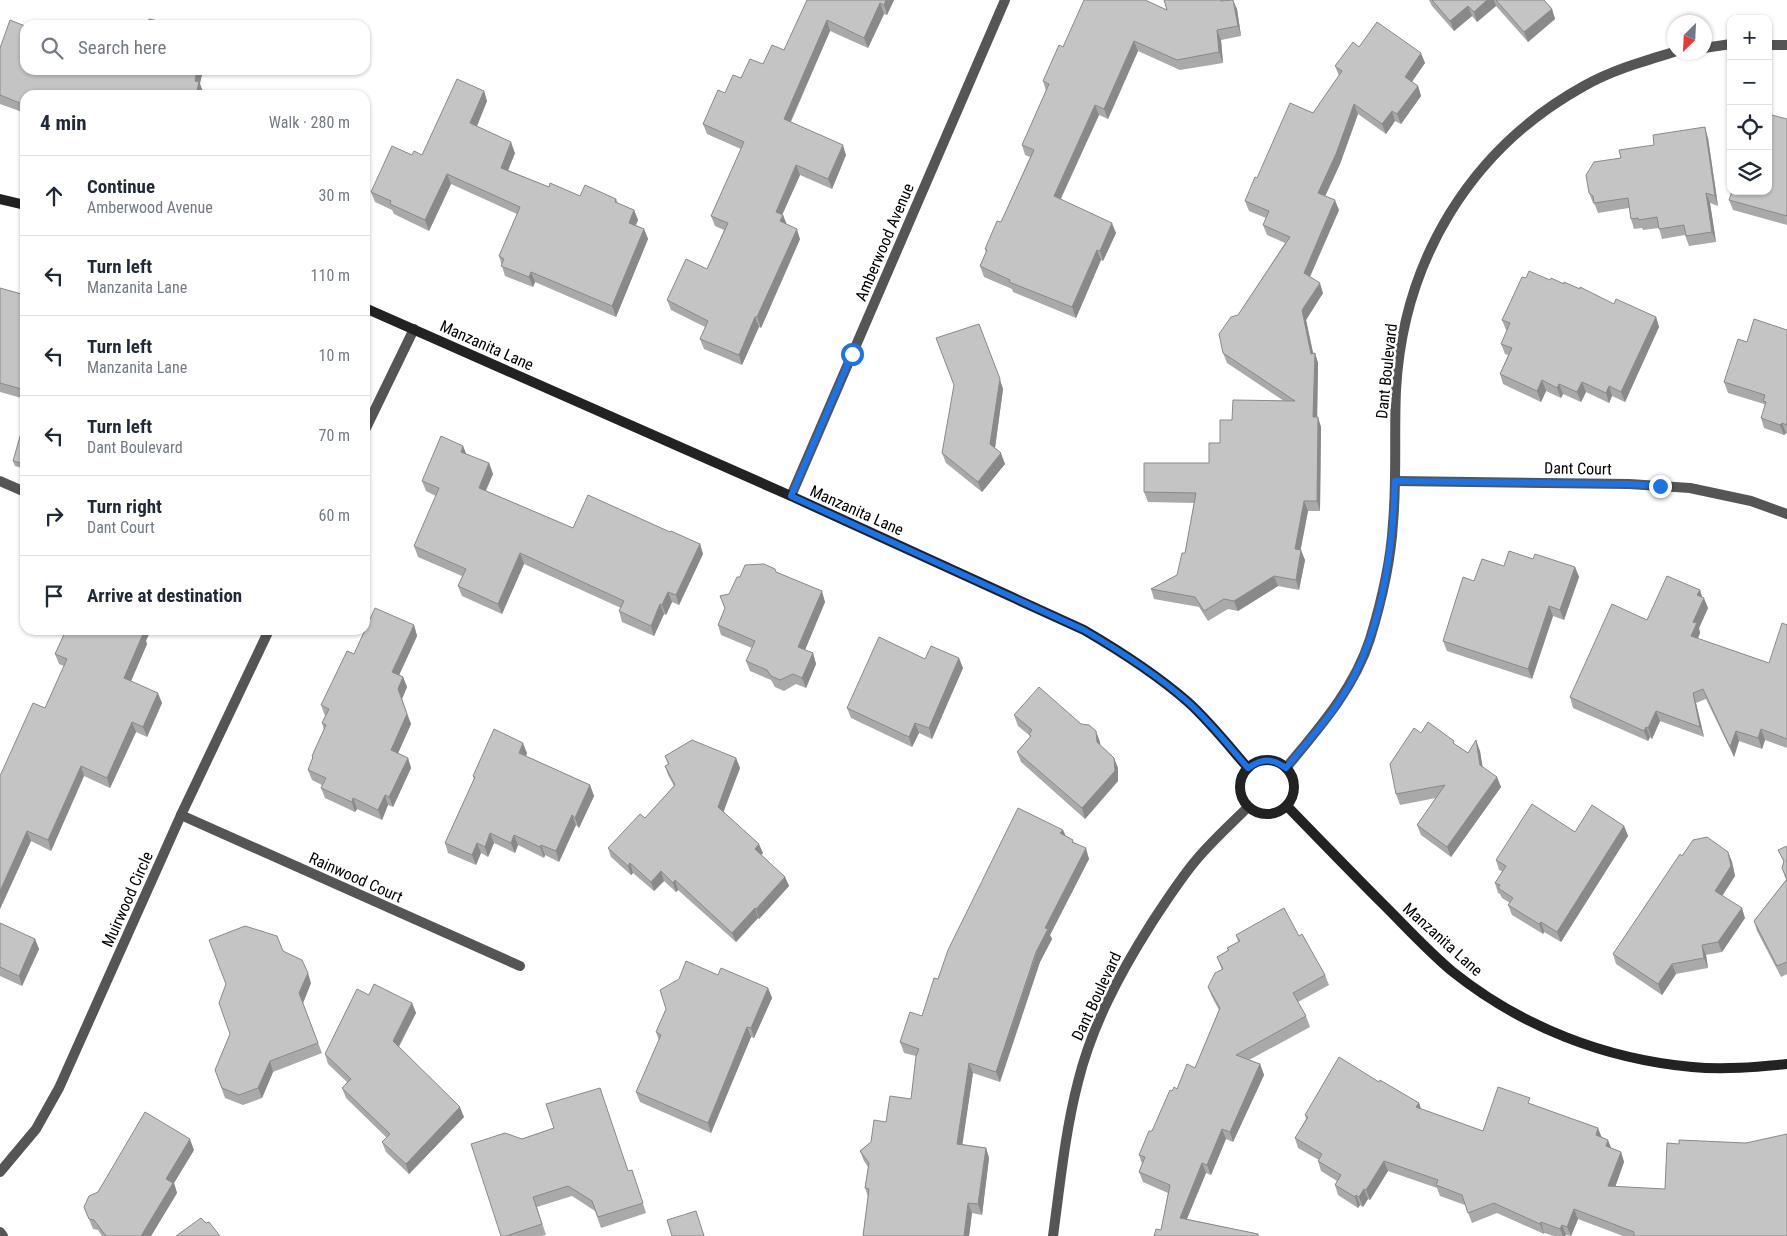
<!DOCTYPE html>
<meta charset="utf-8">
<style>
body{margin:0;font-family:"Roboto Condensed",sans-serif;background:#f2f2f3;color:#1f2937}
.controls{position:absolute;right:15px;top:15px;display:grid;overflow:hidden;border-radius:10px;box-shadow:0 1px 4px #0004}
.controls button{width:45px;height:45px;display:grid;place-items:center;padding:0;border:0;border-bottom:1px solid #e0e1e3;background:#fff;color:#1f2937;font:25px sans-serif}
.compass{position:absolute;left:1667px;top:15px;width:45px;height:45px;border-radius:50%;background:#fff;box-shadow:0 1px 4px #0004;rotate:204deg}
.stop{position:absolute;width:15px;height:15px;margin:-11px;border:4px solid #1a73e8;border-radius:50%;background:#fff}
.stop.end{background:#1a73e8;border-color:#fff;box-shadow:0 1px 5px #0008}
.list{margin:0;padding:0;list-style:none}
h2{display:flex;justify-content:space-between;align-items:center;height:65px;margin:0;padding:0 20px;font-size:21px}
h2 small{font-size:16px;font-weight:400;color:#747a83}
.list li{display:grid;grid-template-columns:32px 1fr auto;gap:15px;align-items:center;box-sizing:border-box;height:80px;padding:0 20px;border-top:1px solid #e0e1e3}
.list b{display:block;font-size:19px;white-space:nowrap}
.list p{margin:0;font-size:16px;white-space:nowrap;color:#747a83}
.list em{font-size:16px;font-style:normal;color:#747a83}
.icon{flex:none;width:28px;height:28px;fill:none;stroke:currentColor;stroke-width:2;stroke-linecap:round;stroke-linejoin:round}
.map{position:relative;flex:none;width:1787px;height:1236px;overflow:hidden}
.search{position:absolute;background:#fff;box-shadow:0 1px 4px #0004;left:20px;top:20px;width:350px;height:55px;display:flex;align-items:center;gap:12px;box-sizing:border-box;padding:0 18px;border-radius:15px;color:#747a83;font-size:19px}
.panel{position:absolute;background:#fff;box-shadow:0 1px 4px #0004;left:20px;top:90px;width:350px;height:545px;border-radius:15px}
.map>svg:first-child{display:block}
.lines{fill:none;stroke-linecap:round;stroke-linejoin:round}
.lane{stroke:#555;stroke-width:10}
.street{stroke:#555;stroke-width:10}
.secondary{stroke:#222;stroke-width:10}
.wall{fill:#a9a9a9}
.shaded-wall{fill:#898989}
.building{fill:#c4c4c4;stroke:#898989}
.route{stroke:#1a73e8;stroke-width:6}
.labels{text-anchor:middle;stroke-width:5;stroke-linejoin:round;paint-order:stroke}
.street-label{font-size:16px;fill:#000;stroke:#fff}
</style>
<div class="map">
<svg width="1787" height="1236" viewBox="0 0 1787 1236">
<rect width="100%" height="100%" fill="#fff"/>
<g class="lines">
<polyline class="lane" points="0,481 25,492"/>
<g class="street">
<polyline points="1768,45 1787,45"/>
<polyline points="1704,48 1731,44"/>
<polyline points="365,430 414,329"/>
<polyline points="1395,481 1629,484 1690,488 1751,501 1787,514"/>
<polyline points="791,496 1005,0"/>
<path d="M1286 768C1319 728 1354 689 1370 639 1381 603 1391 560 1393 523 1397 479 1394 434 1396 390 1403 261 1470 149 1584 86 1612 70 1644 61 1674 52"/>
<polyline points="181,815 520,966"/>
<polyline points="0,1172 36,1129 59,1088 181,815 269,630"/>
<polyline points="0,1232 3,1236"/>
<path d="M1053 1236C1060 1185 1065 1132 1078 1082 1092 1025 1120 973 1151 924 1166 901 1180 879 1197 859 1213 840 1231 824 1248 807"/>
</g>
<g class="secondary">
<polyline points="0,199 25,205"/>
<path d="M365 308 791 496 1084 630C1120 651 1156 674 1188 702 1210 722 1228 745 1248 768"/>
<circle cx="1267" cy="787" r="27"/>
<path d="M1287 806C1320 840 1352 873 1385 906 1407 928 1429 952 1453 972 1522 1027 1605 1059 1692 1067 1724 1070 1756 1067 1787 1064"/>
</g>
</g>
<g class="wall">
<polygon points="807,0 894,0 887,15 884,14 868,48 830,31 791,122 846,155 832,189 800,175 782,215 783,215 786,224 800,239 761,328 759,327 742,365 704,349 700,339 705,327 671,310 667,300 707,269 724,230 715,226 711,216 741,149 707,134 703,124 725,93 741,78 784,50"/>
<polygon points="1164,0 1223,0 1237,9 1241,36 1221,40 1223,63 1180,70 1138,51 1108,119 1099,115 1061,199 1116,233 1103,261 1101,260 1076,318 1013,292 1012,289 984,277 980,266 986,253 985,249 1001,222 1030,157 1025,155 1022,145 1046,91 1043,81 1063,47 1167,10"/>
<polygon points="1429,0 1544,0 1552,9 1555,19 1528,42 1496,6 1477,22 1472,16 1454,31 1432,6"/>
<polygon points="1359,47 1425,63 1412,82 1418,86 1421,96 1401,124 1395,121 1386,134 1358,114 1340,164 1325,196 1339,210 1310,277 1323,293 1306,320 1313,353 1315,353 1318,363 1317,417 1321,427 1320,511 1308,511 1300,550 1305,560 1299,590 1278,586 1238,611 1228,609 1208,621 1199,607 1154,599 1151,589 1177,575 1185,553 1194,503 1148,502 1144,492 1209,463 1232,420 1284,401 1227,363 1223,353 1238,315 1285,243 1267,235 1263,225 1266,218 1249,211 1245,201 1313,113 1339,76 1335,66"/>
<polygon points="0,48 25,70 200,84 203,92 202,95 25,95 25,113 0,104"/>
<polygon points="484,91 487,101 477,126 515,153 508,170 549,187 580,196 616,199 618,203 634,210 638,220 636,225 644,229 648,239 616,317 535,282 533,287 505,276 499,256 517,214 451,184 429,231 394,214 392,210 375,202 371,192 412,155 422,155"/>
<polygon points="1787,119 1787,225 1733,210 1729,200"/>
<polygon points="1708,138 1718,206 1710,203 1716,242 1689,246 1685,235 1662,239 1659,228 1643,230 1642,228 1634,229 1631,219 1629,208 1598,213 1595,205 1593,203 1589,193 1621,158"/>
<polygon points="1526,278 1550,280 1564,284 1614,304 1656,317 1659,327 1625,402 1612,396 1609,403 1586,392 1581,402 1563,394 1561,398 1546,391 1541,402 1503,384 1500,374 1508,355 1505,354 1501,344 1507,330 1506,330 1502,320"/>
<polygon points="0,288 25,295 25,399 0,392"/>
<polygon points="1787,330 1787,434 1786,433 1784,435 1764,428 1761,418 1765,406 1764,404 1728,393 1724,382 1747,342"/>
<polygon points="997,371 1003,389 995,448 1005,464 982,492 946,463 942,453"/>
<polygon points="25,434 25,469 15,466 13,461"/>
<polygon points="463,446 466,454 489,463 493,474 486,491 573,528 670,532 700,544 703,554 679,605 672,602 666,615 664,614 654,636 622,622 619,611 621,608 524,564 502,614 462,596 458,586 462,576 418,557 414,546 436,496 426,491 422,481"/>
<polygon points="1533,559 1575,567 1579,577 1564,620 1553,616 1532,679 1447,651 1443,641 1504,566"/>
<polygon points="776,572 825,602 805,650 813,653 816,664 806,688 796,684 784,691 775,687 771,680 750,671 746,661 752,648 721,635 718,625 725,609 720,596 729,594"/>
<polygon points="1700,590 1702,597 1708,608 1699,628 1700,633 1698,639 1769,663 1787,625 1787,748 1765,740 1762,749 1739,741 1734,757 1706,699 1696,703 1704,737 1660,721 1652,739 1650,737 1648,741 1573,708 1570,697 1647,620"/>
<polygon points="414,625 417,636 399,675 403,677 407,687 402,699 411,724 398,753 408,758 411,768 393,807 388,805 382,820 357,809 355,812 325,798 321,788 322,785 312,780 308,770 313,759 312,756 324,730 322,723 325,716 321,705 354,654"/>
<polygon points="146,641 147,644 131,681 162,703 147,737 136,732 110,788 84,776 51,851 31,841 0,909 0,776 45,708 64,666 59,664 55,654"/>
<polygon points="925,659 963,668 932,739 919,733 912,747 851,718 847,708"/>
<polygon points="1014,715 1100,742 1100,745 1114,758 1118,768 1118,781 1085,819 1021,762 1017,752 1030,737 1029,735 1018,726"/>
<polygon points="1421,733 1456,745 1468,753 1480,751 1482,767 1501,787 1451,857 1421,835 1417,825 1436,798 1400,805 1396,794"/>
<polygon points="527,753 526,756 590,785 594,796 579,828 576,825 559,862 545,855 544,858 518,845 515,853 494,843 488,857 481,853 476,865 448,853 445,843 474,780 473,776"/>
<polygon points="665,756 736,758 740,768 723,811 763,853 761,855 785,877 789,886 759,919 758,918 736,942 678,890 676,892 664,881 654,891 633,873 631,875 611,857 608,848 645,818 674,786 668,775 665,766 668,764"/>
<polygon points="1624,826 1628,836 1561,942 1544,932 1543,934 1512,915 1508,905 1510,903 1502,898 1500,894 1498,893 1495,883 1502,871 1499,870 1496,860 1575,832"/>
<polygon points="1063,830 1066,836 1075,843 1089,859 1050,935 1052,939 1040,962 1000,1082 973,1073 962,1144 986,1148 989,1158 982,1215 972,1213 969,1236 863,1236 868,1197 865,1188 868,1167 864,1161 860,1151 871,1142 886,1122 911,1099 916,1056 904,1053 900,1042 922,1016 938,979"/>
<polygon points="1787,846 1787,974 1781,977 1757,931 1754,921 1786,880 1782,868 1784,862 1778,850"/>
<polygon points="1728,852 1732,862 1735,876 1722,895 1745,918 1722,952 1706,955 1708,968 1676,974 1662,995 1616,964 1613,954 1682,856"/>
<polygon points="0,923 35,939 39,949 22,986 0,976"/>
<polygon points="1236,935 1299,936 1325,975 1329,985 1298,1002 1306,1016 1310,1027 1249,1060 1260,1064 1264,1075 1233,1142 1226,1139 1211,1175 1206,1173 1187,1219 1258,1234 1259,1236 1154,1236 1161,1230 1168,1193 1143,1182 1139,1172 1142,1164 1139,1155 1152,1131 1172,1091 1177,1089 1195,1068 1219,1010 1212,997 1208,987 1222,970 1217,957 1228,951 1227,948 1238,942"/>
<polygon points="283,951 311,983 303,1003 322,1053 273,1072 262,1098 243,1105 225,1098 215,1070"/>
<polygon points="718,975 768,988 772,998 754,1038 751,1037 711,1133 640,1102 636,1092 659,1041 656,1032 679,979"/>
<polygon points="412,1003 416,1013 399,1047 464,1117 409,1174 386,1152 382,1142 387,1138 346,1098 342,1088 347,1082 328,1064 325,1054"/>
<polygon points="1379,1082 1419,1103 1421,1109 1483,1131 1532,1104 1602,1137 1611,1148 1621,1152 1624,1162 1615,1187 1787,1236 1623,1236 1578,1219 1571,1236 1566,1235 1565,1236 1554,1236 1544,1233 1544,1234 1497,1213 1472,1223 1465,1205 1440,1196 1437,1188 1388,1171 1370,1200 1368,1199 1363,1207 1360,1205 1358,1208 1338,1195 1335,1185 1337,1181 1321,1171 1318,1161 1319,1160 1298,1148 1295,1138 1306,1119 1305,1115"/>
<polygon points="554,1128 628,1171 632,1170 646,1213 601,1228 595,1211 572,1196 537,1207 546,1235 541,1236 501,1236 522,1139"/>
<polygon points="194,1150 174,1183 177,1193 151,1236 102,1236 98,1230 93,1229 84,1207"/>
</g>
<g class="shaded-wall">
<polygon points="886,0 894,0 887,15 884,5"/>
<polygon points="1233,0 1237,9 1241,36 1238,26"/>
<polygon points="1487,0 1494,0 1496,6 1477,22 1474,12"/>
<polygon points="880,3 884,14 868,48 864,38"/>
<polygon points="1468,6 1472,16 1454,31 1450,21"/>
<polygon points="1552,9 1555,19 1528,42 1524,32"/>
<polygon points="827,20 830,31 787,129 784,119"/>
<polygon points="1217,30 1221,40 1223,63 1219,52"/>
<polygon points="1134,41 1138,51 1108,119 1104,109"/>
<polygon points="1421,53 1425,63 1408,87 1405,77"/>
<polygon points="197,70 203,70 200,84 203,92 202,95 196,95 195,81"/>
<polygon points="1418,86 1421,96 1401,124 1397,114"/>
<polygon points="484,91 487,101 474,133 470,123"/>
<polygon points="1354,104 1358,114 1340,164 1322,203 1318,193"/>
<polygon points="1095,105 1099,115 1057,206 1054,196"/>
<polygon points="1392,111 1395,121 1386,134 1382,124"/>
<polygon points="1705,127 1708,138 1718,206 1715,196"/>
<polygon points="511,142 515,153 505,178 501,168"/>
<polygon points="843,145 846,155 832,189 828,179"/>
<polygon points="796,165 800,175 779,222 776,212"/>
<polygon points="447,174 451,184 429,231 425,220"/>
<polygon points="1706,193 1710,203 1716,242 1712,232"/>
<polygon points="1335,200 1339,210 1307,283 1304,273"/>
<polygon points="634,210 638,220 632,233 629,223"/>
<polygon points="783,215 787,225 780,221"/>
<polygon points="1112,223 1116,233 1103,261 1100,251"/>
<polygon points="644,229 648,239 616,317 612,306"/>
<polygon points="797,229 800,239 761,328 757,317"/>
<polygon points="1097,250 1101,260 1076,318 1072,307"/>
<polygon points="531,272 535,282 533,287 529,277"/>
<polygon points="1320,283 1323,293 1306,320 1315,362 1315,353 1318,363 1317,427 1313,417 1311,354 1302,310"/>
<polygon points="755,317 759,327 742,365 739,355"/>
<polygon points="1656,317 1659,327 1625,402 1621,392"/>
<polygon points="997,371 1003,389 994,455 990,444"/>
<polygon points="1542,380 1546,391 1541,402 1537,391"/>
<polygon points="1582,382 1586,392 1581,402 1577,392"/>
<polygon points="1559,384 1563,394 1561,398 1557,388"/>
<polygon points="1609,386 1612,396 1609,403 1606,393"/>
<polygon points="1318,417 1321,427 1320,511 1317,501"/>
<polygon points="1782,423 1786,433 1784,435 1780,425"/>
<polygon points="463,446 467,456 461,452"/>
<polygon points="1001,453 1005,464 982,492 978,482"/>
<polygon points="489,463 493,474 482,498 479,488"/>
<polygon points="1304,501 1308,511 1299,559 1295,549"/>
<polygon points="700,544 703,554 679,605 676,595"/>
<polygon points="1301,550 1305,560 1299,590 1296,580"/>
<polygon points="520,553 524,564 502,614 498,604"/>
<polygon points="1575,567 1579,577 1564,620 1560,610"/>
<polygon points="1274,576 1278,586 1238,611 1234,601"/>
<polygon points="1700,590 1703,600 1697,595"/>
<polygon points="822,591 825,602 802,657 798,647"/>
<polygon points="668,592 672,602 666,615 662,605"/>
<polygon points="1704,598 1708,608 1699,628 1700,633 1694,646 1691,636 1693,622"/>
<polygon points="660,604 664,614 654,636 651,626"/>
<polygon points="1549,606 1553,616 1532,679 1528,669"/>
<polygon points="414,625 417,636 396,682 392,672"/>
<polygon points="143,630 151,630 146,641 147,644 128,688 124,678"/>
<polygon points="813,653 816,664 806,688 802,678"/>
<polygon points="959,658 963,668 932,739 929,728"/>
<polygon points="403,677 407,687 402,699 398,689"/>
<polygon points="158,693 162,703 147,737 143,727"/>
<polygon points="1693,693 1696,703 1704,737 1700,727"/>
<polygon points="1656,711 1660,721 1652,739 1648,728"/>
<polygon points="407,714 411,724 395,760 391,750"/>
<polygon points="132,722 136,732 110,788 107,778"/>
<polygon points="915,723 919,733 912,747 909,737"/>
<polygon points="1646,727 1650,737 1648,741 1644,731"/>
<polygon points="1761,729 1765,740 1762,749 1758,738"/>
<polygon points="1096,731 1100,742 1101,752 1097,742"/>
<polygon points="1736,731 1739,741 1734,757 1730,747"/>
<polygon points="1476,740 1480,751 1484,775 1480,765"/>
<polygon points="523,743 527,753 523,763 519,753"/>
<polygon points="408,758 411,768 393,807 389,797"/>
<polygon points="736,758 740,768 722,816 718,807"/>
<polygon points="1114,758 1118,768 1118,781 1085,819 1082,808"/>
<polygon points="81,766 84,776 51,851 48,840"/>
<polygon points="1497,777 1501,787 1451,857 1447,847"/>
<polygon points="590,785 594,796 579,828 575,818"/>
<polygon points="385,795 388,805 382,820 378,810"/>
<polygon points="353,798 357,809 355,812 352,802"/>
<polygon points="572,815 576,825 559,862 556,851"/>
<polygon points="1624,826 1628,836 1561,942 1557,932"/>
<polygon points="1063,830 1067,840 1060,833"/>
<polygon points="27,831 31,841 0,909 0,891"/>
<polygon points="490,833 494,843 488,857 485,847"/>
<polygon points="514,835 518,845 515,853 511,843"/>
<polygon points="477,843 481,853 476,865 472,855"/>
<polygon points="759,844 763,853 758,858 755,849"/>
<polygon points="541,845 545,855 544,858 540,847"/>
<polygon points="1086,848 1089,859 1050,935 1052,939 1040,962 1000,1082 996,1072 1045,928"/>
<polygon points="1728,852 1732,862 1735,876 1719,901 1715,891"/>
<polygon points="630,863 633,873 631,875 628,866"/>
<polygon points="661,871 664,881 654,891 651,882"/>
<polygon points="785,877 789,886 759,919 756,909"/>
<polygon points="675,880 678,890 676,892 673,883"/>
<polygon points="755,908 758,918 736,942 732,933"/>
<polygon points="1742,908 1745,918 1722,952 1718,942"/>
<polygon points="1541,922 1544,932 1543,934 1539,924"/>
<polygon points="35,939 39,949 22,986 19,976"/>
<polygon points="1702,945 1706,955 1708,968 1704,958"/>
<polygon points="1672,964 1676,974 1662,995 1658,984"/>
<polygon points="308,973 311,983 303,1003 299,993"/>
<polygon points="768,988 772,998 754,1038 751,1028"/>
<polygon points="412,1003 416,1013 396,1051 393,1041"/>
<polygon points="747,1027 751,1037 711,1133 708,1123"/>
<polygon points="270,1061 273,1072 262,1098 258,1088"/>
<polygon points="969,1063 973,1073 961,1154 957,1144"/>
<polygon points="1260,1064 1264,1075 1233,1142 1230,1132"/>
<polygon points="1419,1103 1422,1113 1416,1107"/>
<polygon points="460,1107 464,1117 409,1174 406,1164"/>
<polygon points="1598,1128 1602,1138 1596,1135"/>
<polygon points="1222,1129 1226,1139 1211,1175 1207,1165"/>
<polygon points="190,1139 194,1150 174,1183 177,1193 151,1236 141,1236 166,1179"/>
<polygon points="1608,1140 1612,1150 1606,1146"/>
<polygon points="986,1148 989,1158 982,1215 978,1204"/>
<polygon points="1621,1152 1624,1162 1612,1196 1608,1186"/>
<polygon points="1384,1161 1388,1171 1370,1200 1366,1190"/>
<polygon points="1202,1163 1206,1173 1183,1228 1180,1218"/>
<polygon points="1364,1189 1368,1199 1363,1207 1359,1197"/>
<polygon points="1356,1195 1360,1205 1358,1208 1355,1197"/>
<polygon points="968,1203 972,1213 969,1236 964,1236"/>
<polygon points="1574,1209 1578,1219 1571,1236 1567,1227"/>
<polygon points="1541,1222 1544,1233 1544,1234 1540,1224"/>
<polygon points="1562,1225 1566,1235 1565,1236 1563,1236 1560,1229"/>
</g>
<g class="building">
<polygon points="807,0 886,0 884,5 880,3 864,38 827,20 784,119 843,145 828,179 796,165 776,212 783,215 780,221 797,229 757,317 755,317 739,355 700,339 708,321 667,300 686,259 707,269 728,223 711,216 744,142 703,124 718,90 725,93 733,75 741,78 750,59 763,64 772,45 784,50"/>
<polygon points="1084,0 1145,0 1167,10 1164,0 1221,0 1221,1 1233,0 1238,26 1217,30 1219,52 1177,60 1134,41 1104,109 1095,105 1054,196 1112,223 1100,251 1097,250 1072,307 1009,282 1010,280 980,266 987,250 985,249 997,221 1001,222 1034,150 1022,145 1049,84 1043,81 1059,45 1063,47"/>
<polygon points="1432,0 1487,0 1474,12 1468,6 1450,21"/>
<polygon points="1496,0 1544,0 1552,9 1524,32"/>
<polygon points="149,19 177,25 140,25 141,21 148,22"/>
<polygon points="10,20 25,26 25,70 197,70 195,81 199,82 196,95 25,95 25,105 0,95 0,48"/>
<polygon points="1377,22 1421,53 1405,77 1418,86 1397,114 1392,111 1382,124 1354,104 1336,154 1318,193 1335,200 1304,273 1320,283 1302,310 1311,354 1315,353 1313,417 1318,417 1317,501 1304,501 1295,549 1301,550 1296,580 1274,576 1234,601 1224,599 1204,611 1195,597 1151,589 1177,575 1182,553 1185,553 1196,493 1144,492 1144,463 1209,463 1209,443 1220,443 1220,420 1232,420 1233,400 1295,401 1223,353 1219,334 1231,317 1238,315 1290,237 1263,225 1269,211 1245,201 1255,177 1257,178 1290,103 1313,113 1342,71 1335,66 1353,42 1359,47"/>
<polygon points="457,79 484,91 470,123 511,142 501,168 549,187 550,183 580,196 585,185 616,199 615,202 634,210 629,223 644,229 612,306 531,272 529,277 501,266 504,259 499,256 520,207 447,174 425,220 390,204 391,201 371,192 392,146 412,155 414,151 422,155"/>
<polygon points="273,91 290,95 272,95"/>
<polygon points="1768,114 1787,119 1787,216 1729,200 1732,191 1768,191"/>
<polygon points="1705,127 1715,196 1706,193 1712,232 1686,236 1684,225 1659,229 1657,217 1639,220 1638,218 1631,219 1628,198 1594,203 1593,196 1589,193 1586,175 1594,162 1621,158 1619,150 1654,145 1653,135"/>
<polygon points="1529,271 1550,280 1551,278 1564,284 1564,282 1580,289 1580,287 1614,304 1616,299 1656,317 1621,392 1609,386 1606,393 1582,382 1577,392 1559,384 1557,388 1542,380 1537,391 1500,374 1512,348 1501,344 1510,323 1502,320 1522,277 1526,278"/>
<polygon points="0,288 25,295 25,390 0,383"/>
<polygon points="1754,319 1787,330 1787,425 1782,423 1780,425 1761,418 1766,402 1763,401 1765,395 1724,382 1738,339 1747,342"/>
<polygon points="979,324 1000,379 990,444 1001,453 978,482 942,453 954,385 936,338"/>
<polygon points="21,433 25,434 25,464 13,461"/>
<polygon points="441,436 463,446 461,452 489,463 479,488 573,528 588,495 670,532 671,531 700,544 676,595 668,592 662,605 660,604 651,626 619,611 624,601 520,553 498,604 458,586 466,569 414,546 439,488 422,481"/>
<polygon points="1509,551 1533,559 1535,554 1575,567 1560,610 1549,606 1528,669 1443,641 1463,577 1474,581 1482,559 1504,566"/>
<polygon points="764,564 775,569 776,572 822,591 798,647 813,653 802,678 793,674 780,680 771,676 767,670 746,661 755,641 718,625 725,608 720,596 729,594 737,577 740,577 745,565"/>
<polygon points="1667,576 1700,590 1697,595 1704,598 1693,622 1697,623 1691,636 1769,663 1782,623 1787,625 1787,739 1761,729 1758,738 1736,731 1730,747 1703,689 1693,693 1700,727 1656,711 1648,728 1646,727 1644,731 1570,697 1612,604 1647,620"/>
<polygon points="375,608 414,625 392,672 403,677 398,689 407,714 391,750 408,758 389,797 385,795 378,810 353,798 352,802 321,788 326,778 308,770 313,757 312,756 326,725 322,723 329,709 321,705 347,651 354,654"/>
<polygon points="66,630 143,630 141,633 143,634 124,678 158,693 143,727 132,722 107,778 81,766 48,840 27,831 0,891 0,776 33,703 45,708 67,659 55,654"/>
<polygon points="879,637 925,659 931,646 959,658 929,728 915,723 909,737 847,708"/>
<polygon points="1039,687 1081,724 1089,725 1096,731 1097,742 1114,758 1115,771 1082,808 1017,752 1031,736 1029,734 1032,730 1014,715"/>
<polygon points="1428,722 1454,741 1453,743 1468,753 1476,740 1480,765 1497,777 1447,847 1417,825 1445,785 1396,794 1390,764 1414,728 1421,733"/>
<polygon points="494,729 523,743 519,753 590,785 575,818 572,815 556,851 541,845 540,847 514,835 511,843 490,833 485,847 477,843 472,855 445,843 475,777 473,776"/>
<polygon points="692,740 736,758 718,807 759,844 755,849 785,877 756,909 755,908 732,933 675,880 673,883 661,871 651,882 630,863 628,866 608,848 640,814 645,818 675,785 665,766 669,764 665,756"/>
<polygon points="1532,804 1575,832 1592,805 1624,826 1557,932 1541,922 1539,924 1508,905 1513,898 1498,888 1500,885 1495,883 1506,866 1496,860"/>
<polygon points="1018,808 1063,830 1060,833 1073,840 1072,842 1086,848 1045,928 1048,929 1036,952 996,1072 969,1063 957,1144 986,1148 978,1204 968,1203 964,1236 863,1236 869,1189 865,1188 869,1163 860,1151 871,1142 874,1120 886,1122 890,1096 911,1099 916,1056 919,1049 900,1042 910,1012 922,1016 934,978 938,979 948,950"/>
<polygon points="1707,837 1728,852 1731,866 1715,891 1742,908 1718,942 1702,945 1704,958 1672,964 1658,984 1613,954 1680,854 1682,856 1693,840"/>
<polygon points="1787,846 1787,962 1777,966 1754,921 1787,879 1782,868 1784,861 1778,850"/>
<polygon points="1284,908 1299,936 1302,934 1325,975 1293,993 1306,1016 1236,1055 1260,1064 1230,1132 1222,1129 1207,1165 1202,1163 1180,1218 1258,1234 1258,1236 1154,1236 1156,1229 1161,1230 1170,1185 1139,1172 1145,1157 1139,1155 1149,1131 1152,1131 1170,1090 1172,1091 1174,1087 1177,1089 1187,1064 1195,1068 1220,1008 1208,987 1215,973 1223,969 1217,957 1229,950 1227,948 1240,941 1236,935"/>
<polygon points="0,923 35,939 19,976 0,967"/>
<polygon points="245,926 277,936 283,951 302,960 308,973 299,993 318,1043 270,1061 258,1088 239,1095 222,1088 215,1070 230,1034 219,1003 226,984 209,940"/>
<polygon points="686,961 718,975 721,968 768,988 751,1028 747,1027 708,1123 636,1092 661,1035 656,1032 666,1009 660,990 679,979"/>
<polygon points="374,984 412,1003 393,1041 460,1107 406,1164 382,1142 390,1134 342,1088 351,1079 325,1054 357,989 369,995"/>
<polygon points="1339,1057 1379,1082 1380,1080 1419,1103 1416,1107 1483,1131 1498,1087 1530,1098 1528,1103 1598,1128 1596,1135 1608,1140 1606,1146 1621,1152 1608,1186 1665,1189 1667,1143 1679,1144 1679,1140 1746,1143 1787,1134 1787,1236 1634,1236 1634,1232 1574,1209 1567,1227 1562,1225 1560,1229 1541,1222 1540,1224 1494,1203 1468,1213 1462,1195 1436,1185 1438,1180 1384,1161 1366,1190 1364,1189 1359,1197 1356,1195 1355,1197 1335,1185 1341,1175 1318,1161 1322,1154 1295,1138 1308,1117 1305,1115"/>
<polygon points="600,1088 628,1171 632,1170 643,1203 598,1217 592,1201 568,1186 533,1197 542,1224 506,1236 501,1236 471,1144 505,1133 522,1139 554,1128 546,1104"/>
<polygon points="145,1112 190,1139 166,1179 173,1183 141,1236 106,1236 94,1220 89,1219 84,1207 89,1196 98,1192"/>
<polygon points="696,1211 704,1236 672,1236 667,1220"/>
<polygon points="201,1218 206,1223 209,1222 220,1236 176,1236"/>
</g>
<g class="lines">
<path class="route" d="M852 354 791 496 1084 630C1120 651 1156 674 1188 702 1210 722 1228 745 1248 768 1262 758 1272 758 1286 768 1310 738 1337 710 1354 676 1384 617 1393 546 1395 481L1629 484 1660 486"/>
</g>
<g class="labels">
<g class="street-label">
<text transform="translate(884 242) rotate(-67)" y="6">Amberwood Avenue</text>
<text transform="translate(487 345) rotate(24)" y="6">Manzanita Lane</text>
<text transform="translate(1386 371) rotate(-84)" y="6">Dant Boulevard</text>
<text transform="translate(1578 468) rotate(1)" y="6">Dant Court</text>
<text transform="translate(857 510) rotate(24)" y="6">Manzanita Lane</text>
<text transform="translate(356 877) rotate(24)" y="6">Rainwood Court</text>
<text transform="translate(127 899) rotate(-66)" y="6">Muirwood Circle</text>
<text transform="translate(1443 939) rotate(42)" y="6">Manzanita Lane</text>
<text transform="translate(1096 996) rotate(-65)" y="6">Dant Boulevard</text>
</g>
</g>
</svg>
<div class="controls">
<button>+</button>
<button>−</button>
<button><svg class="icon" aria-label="locate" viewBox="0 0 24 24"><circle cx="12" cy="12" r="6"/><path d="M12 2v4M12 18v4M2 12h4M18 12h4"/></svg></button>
<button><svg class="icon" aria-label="layers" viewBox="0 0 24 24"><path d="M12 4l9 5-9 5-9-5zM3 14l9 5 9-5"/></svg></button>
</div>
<svg class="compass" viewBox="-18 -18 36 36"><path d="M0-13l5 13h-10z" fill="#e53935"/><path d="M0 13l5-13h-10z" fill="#747a83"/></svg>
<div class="stop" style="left:852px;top:354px"></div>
<div class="stop end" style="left:1660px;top:486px"></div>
<div class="search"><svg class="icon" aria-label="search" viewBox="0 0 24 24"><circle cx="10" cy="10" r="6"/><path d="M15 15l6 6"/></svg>Search here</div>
<section class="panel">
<h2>4 min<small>Walk · 280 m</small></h2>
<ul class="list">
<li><svg class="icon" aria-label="ahead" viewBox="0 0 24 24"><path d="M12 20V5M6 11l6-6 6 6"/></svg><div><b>Continue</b><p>Amberwood Avenue</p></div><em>30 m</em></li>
<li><svg class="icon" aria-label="left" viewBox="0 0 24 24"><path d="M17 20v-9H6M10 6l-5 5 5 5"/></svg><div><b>Turn left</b><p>Manzanita Lane</p></div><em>110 m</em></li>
<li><svg class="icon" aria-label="left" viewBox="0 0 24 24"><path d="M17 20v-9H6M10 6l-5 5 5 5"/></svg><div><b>Turn left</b><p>Manzanita Lane</p></div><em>10 m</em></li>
<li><svg class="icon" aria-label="left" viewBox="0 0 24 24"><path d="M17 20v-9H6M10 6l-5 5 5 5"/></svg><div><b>Turn left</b><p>Dant Boulevard</p></div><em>70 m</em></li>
<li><svg class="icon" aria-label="right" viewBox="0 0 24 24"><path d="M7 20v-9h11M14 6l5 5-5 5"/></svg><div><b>Turn right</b><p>Dant Court</p></div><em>60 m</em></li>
<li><svg class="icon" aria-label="arrive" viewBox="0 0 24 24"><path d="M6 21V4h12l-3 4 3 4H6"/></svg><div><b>Arrive at destination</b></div></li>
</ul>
</section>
</div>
